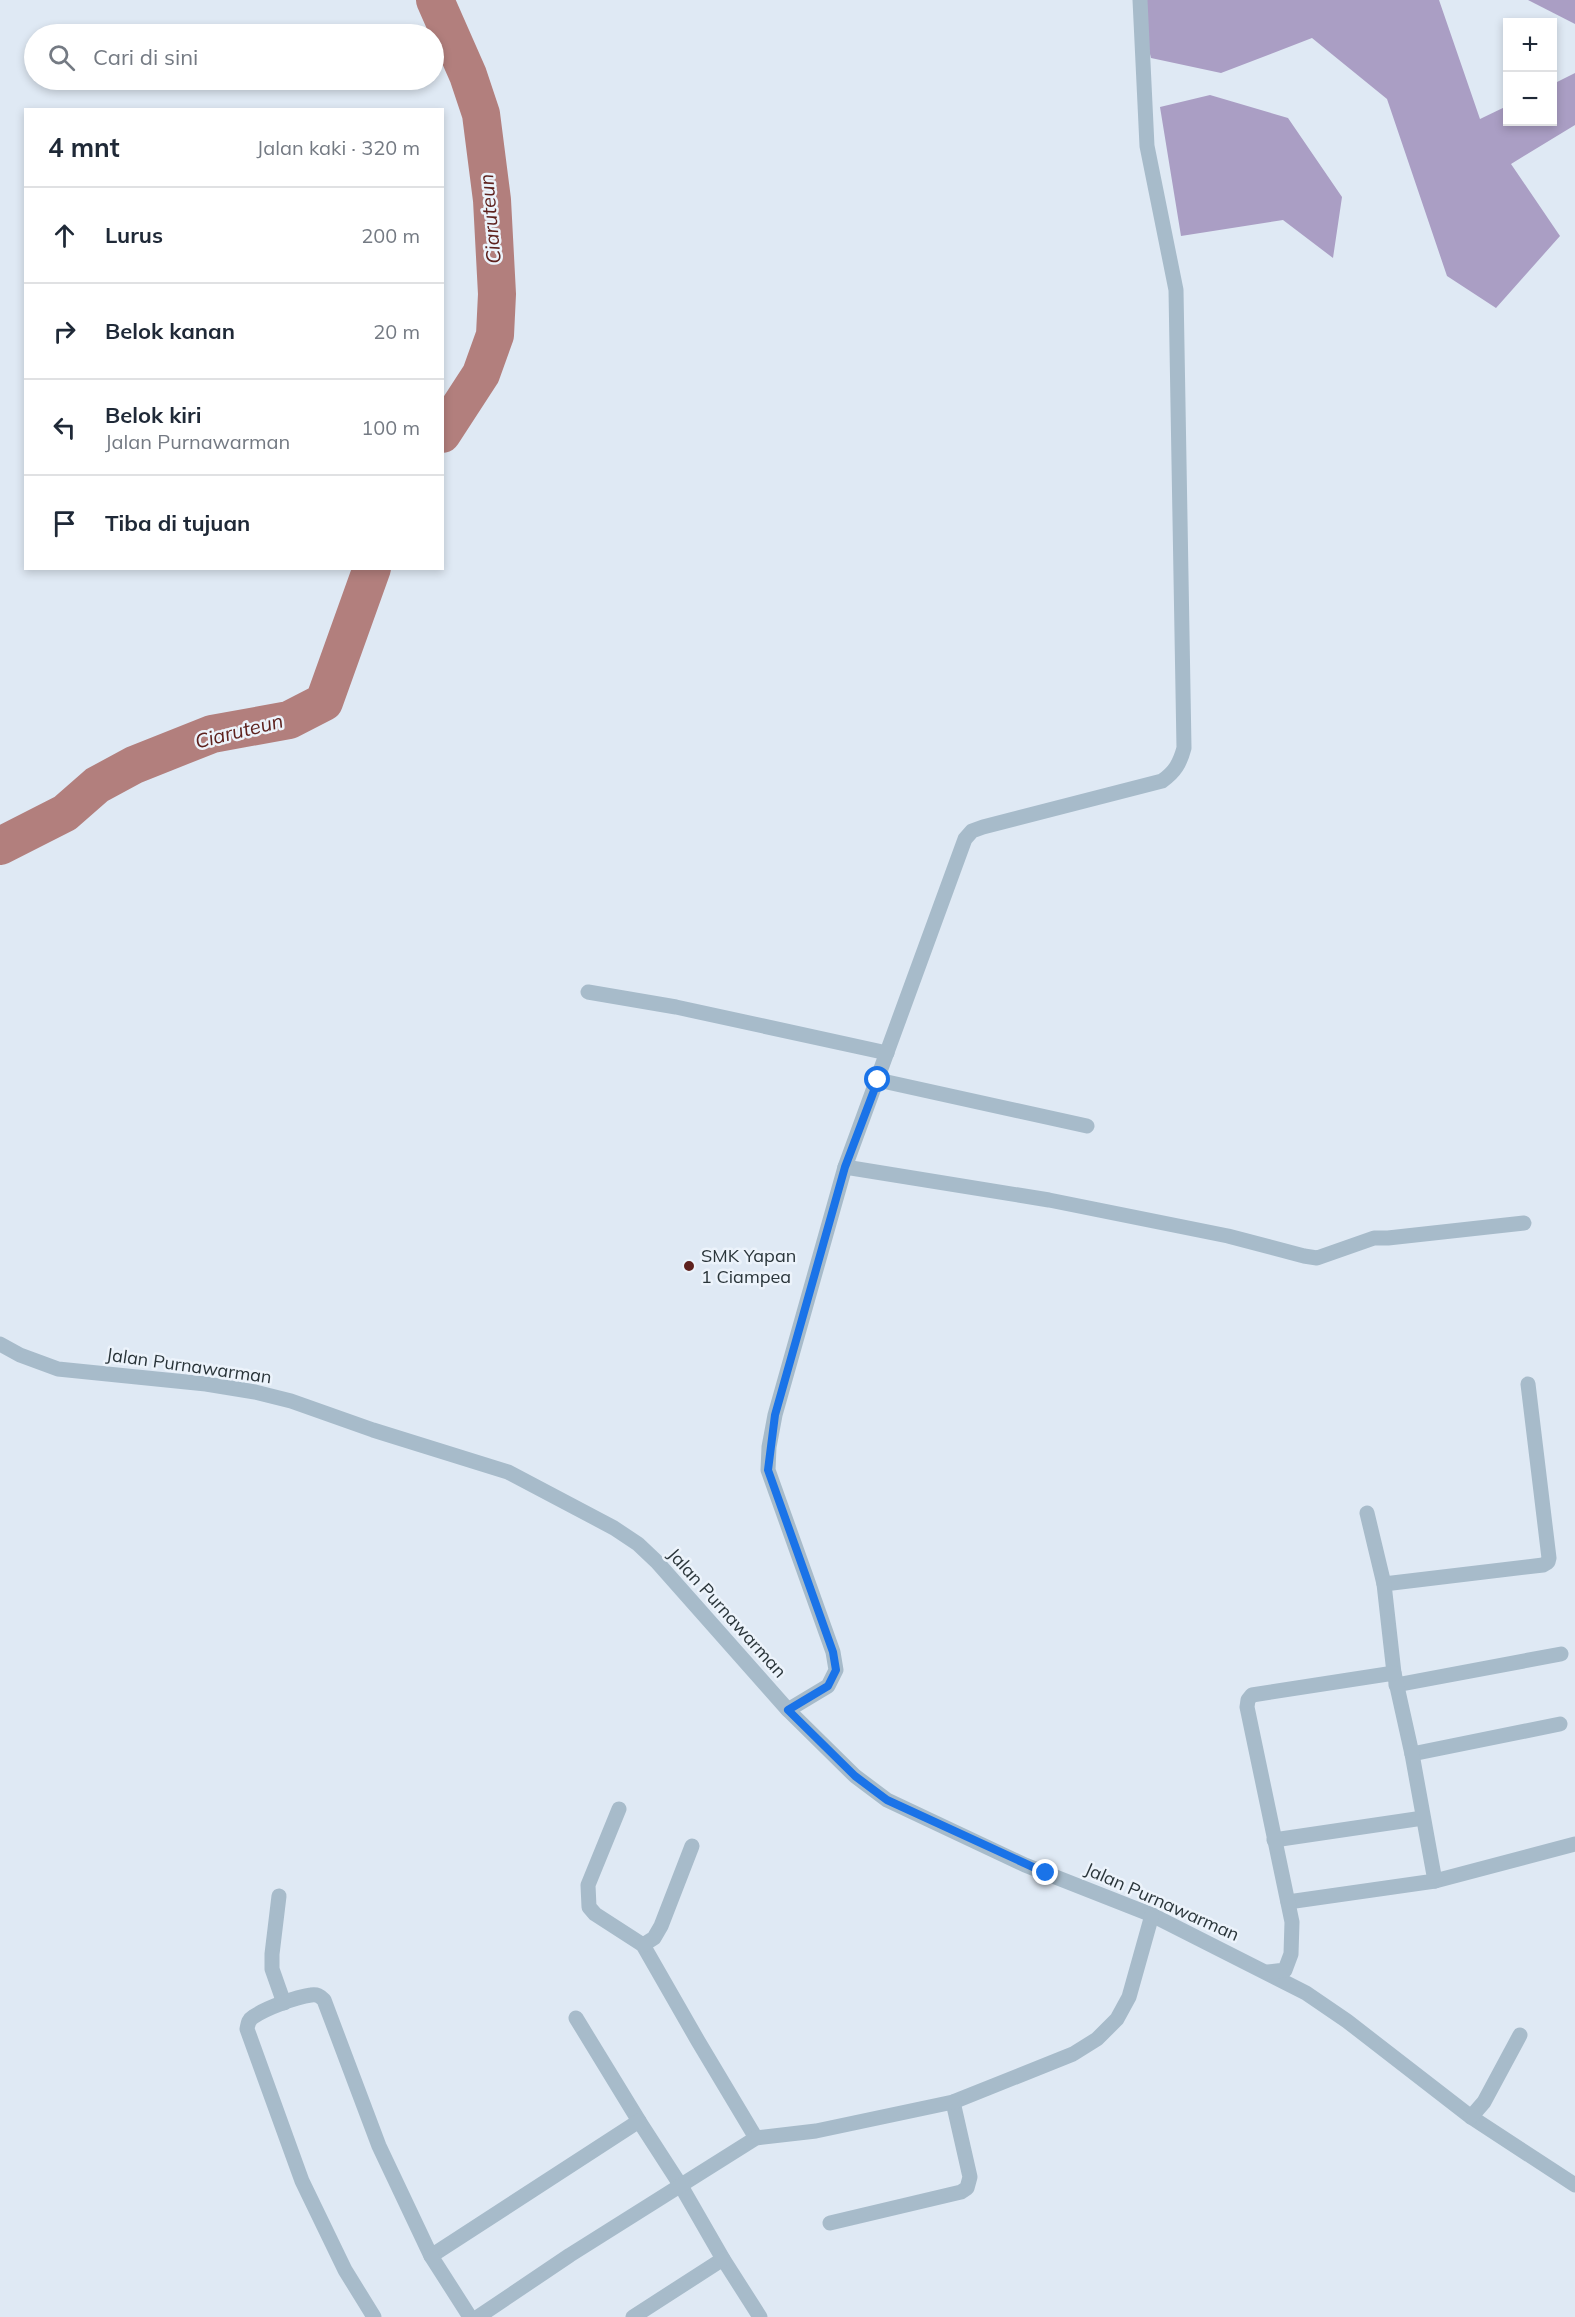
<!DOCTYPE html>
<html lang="id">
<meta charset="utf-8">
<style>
body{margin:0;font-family:Mulish,sans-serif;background:#f6f6f7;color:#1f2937}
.controls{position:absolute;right:18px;top:18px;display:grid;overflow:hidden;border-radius:0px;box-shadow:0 3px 9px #0003}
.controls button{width:54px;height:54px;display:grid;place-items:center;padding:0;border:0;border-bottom:2px solid #e0e1e3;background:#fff;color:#1f2937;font:30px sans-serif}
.stop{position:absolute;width:18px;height:18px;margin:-14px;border:4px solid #1a73e8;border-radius:50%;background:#fff}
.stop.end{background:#1a73e8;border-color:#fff;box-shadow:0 2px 6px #0008}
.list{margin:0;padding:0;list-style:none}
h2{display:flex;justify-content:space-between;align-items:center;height:78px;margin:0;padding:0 24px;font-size:26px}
h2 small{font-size:20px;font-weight:400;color:#747a83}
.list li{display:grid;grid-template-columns:39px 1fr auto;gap:18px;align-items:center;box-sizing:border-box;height:96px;padding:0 24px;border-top:2px solid #e0e1e3}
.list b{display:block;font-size:22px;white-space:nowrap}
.list p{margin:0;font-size:20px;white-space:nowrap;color:#747a83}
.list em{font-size:20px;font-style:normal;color:#747a83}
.icon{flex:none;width:33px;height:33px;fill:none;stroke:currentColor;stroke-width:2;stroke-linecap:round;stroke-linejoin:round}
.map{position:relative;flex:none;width:1575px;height:2317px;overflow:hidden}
.search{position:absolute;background:#fff;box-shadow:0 3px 9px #0003;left:24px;top:24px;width:420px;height:66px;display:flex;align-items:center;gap:15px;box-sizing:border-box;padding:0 21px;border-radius:33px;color:#747a83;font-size:22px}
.panel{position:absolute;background:#fff;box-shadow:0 3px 9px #0003;left:24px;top:108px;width:420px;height:462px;border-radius:0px}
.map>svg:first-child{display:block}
.green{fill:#aa9ec4}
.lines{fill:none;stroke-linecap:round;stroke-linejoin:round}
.river{stroke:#b27f7d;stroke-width:38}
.street{stroke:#a7bbca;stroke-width:15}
.route{stroke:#1a73e8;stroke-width:8}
.poi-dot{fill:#5e211d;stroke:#ecf3fb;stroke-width:2}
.labels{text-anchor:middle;stroke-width:5;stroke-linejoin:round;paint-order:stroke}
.poi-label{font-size:18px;fill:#2a353a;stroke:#ecf3fb;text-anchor:start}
.street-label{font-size:18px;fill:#2a353a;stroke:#ecf3fb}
.water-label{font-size:20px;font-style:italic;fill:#5e211d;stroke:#ecf3fb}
</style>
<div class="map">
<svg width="1575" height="2317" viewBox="0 0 1575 2317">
<rect width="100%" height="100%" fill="#dfe9f4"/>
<g class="green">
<polygon points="1140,0 1439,0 1480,119 1507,106 1508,122 1552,122 1553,84 1575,73 1575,125 1511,164 1560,236 1496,308 1447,276 1387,99 1312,38 1221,73 1151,58 1138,6"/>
<polygon points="1528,0 1575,0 1575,24"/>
<polygon points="1210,95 1288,118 1342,197 1333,258 1283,220 1181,236 1160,107"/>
</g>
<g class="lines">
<g class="river">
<polyline points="435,0 468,75 481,114 492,200 497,294 495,335 481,374 442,434"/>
<polyline points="0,846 65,813 97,785 134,765 212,734 289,720 324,702 372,568"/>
</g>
<g class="street">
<polyline points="588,992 676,1007 887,1053"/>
<polyline points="878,1080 1087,1126"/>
<polyline points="845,1167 1049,1200 1228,1236 1304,1256 1317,1258 1374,1238 1388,1238 1524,1223"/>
<polyline points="0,1344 20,1355 58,1369 206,1384 255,1392 291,1401 373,1430 508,1472 614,1528 638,1544 657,1562 788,1710 855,1776 887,1800 1025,1865 1152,1915 1306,1993 1347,2021 1471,2117 1575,2185"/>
<polyline points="1384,1584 1543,1565 1548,1562 1549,1558 1528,1384"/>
<polyline points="1396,1685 1561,1654"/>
<path d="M788 1710 828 1686 836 1670 833 1652 768 1470 769 1447 775 1415 845 1167 965 839 972 831 983 827 1162 781C1175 772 1180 763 1184 748L1176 290 1147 146 1140 0"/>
<polyline points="1412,1754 1560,1724"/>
<polyline points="619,1809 588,1885 589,1907 595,1914 643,1945 698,2041 756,2138"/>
<polyline points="1274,1840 1423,1818"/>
<polyline points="1435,1881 1575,1844"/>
<polyline points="279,1896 272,1954 272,1969 284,2003"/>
<polyline points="1288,1902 1435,1881 1412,1754 1394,1673 1384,1584 1367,1513"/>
<polyline points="643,1945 654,1938 661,1926 692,1846"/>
<polyline points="1268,1972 1285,1970 1291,1954 1292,1922 1247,1707 1248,1700 1252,1695 1394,1673"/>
<polyline points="576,2018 639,2121"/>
<polyline points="1471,2117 1484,2102 1520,2035"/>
<polyline points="830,2223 961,2192 967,2188 970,2177 953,2102"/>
<polyline points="431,2256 639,2121 681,2186 723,2259 760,2317"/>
<path d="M374 2317 345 2270 302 2181 247 2029C248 2024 248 2020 253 2017 266 2008 296 1997 311 1995 317 1994 320 1996 324 2000L379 2146 431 2256 470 2317"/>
<polyline points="478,2317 570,2255 756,2138 816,2131 953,2102 1073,2054 1097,2039 1117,2019 1129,1997 1152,1915"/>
<polyline points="633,2317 723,2259"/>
</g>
</g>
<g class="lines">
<polyline class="route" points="878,1080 845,1167 775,1415 768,1470 833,1652 836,1670 828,1686 788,1710 855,1776 887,1800 1046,1873"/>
</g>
<circle class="poi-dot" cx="689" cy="1266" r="6"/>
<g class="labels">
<g class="poi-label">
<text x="701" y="1262">SMK Yapan<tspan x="701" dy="21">1 Ciampea</tspan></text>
</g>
<g class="street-label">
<text transform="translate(189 1366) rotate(8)" y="6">Jalan Purnawarman</text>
<text transform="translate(727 1613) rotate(48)" y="6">Jalan Purnawarman</text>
<text transform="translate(1162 1902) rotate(24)" y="6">Jalan Purnawarman</text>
</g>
<g class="water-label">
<text transform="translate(490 219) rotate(-95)" y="7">Ciaruteun</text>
<text transform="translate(239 731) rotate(-14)" y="7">Ciaruteun</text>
</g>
</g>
</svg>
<div class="controls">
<button>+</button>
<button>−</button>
</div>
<div class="stop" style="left:878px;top:1080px"></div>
<div class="stop end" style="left:1046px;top:1873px"></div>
<div class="search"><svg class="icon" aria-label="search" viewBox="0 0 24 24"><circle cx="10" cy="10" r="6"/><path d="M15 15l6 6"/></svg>Cari di sini</div>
<section class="panel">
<h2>4 mnt<small>Jalan kaki · 320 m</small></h2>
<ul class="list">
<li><svg class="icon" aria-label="ahead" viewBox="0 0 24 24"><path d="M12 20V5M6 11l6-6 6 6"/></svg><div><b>Lurus</b></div><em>200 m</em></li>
<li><svg class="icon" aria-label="right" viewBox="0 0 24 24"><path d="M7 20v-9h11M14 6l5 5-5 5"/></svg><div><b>Belok kanan</b></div><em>20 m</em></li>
<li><svg class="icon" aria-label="left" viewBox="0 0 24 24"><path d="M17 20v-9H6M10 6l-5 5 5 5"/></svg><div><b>Belok kiri</b><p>Jalan Purnawarman</p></div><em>100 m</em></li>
<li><svg class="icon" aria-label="arrive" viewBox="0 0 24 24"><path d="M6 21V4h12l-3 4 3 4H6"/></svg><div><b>Tiba di tujuan</b></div></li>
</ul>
</section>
</div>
